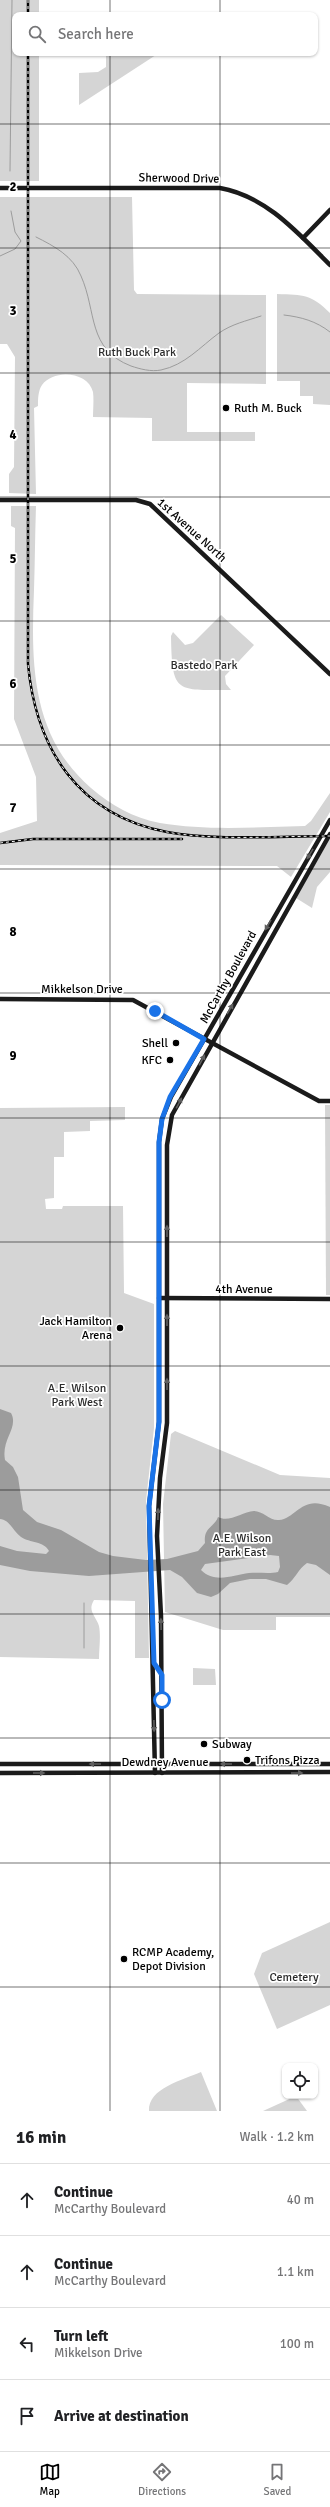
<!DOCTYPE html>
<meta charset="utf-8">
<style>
body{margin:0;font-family:Signika,sans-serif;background:#f6f6f6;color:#202124}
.controls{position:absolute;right:12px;bottom:12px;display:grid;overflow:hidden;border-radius:8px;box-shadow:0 1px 3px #0004}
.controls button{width:36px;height:36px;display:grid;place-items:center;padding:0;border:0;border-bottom:1px solid #e0e0e0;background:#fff;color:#202124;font:20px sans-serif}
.stop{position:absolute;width:12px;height:12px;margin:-9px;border:3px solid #1a73e8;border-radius:50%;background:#fff}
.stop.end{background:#1a73e8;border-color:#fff;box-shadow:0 1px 4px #0008}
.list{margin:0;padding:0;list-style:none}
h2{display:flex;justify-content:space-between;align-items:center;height:52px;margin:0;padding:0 16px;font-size:17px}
h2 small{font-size:13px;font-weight:400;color:#757577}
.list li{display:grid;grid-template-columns:26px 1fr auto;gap:12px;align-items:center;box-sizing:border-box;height:72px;padding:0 16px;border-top:1px solid #e0e0e0}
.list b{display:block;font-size:15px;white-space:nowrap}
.list p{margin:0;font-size:13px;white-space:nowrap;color:#757577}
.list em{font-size:13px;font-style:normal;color:#757577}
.icon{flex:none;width:22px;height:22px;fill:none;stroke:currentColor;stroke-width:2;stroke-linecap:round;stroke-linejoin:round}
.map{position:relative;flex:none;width:330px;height:2111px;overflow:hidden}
.search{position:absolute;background:#fff;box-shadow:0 1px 3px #0004;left:12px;right:12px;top:12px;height:44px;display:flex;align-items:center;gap:10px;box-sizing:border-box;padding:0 14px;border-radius:8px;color:#757577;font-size:15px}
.sheet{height:340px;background:#fff}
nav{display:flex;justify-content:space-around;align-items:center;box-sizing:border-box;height:56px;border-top:1px solid #e0e0e0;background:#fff;font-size:11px;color:#757577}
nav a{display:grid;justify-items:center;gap:2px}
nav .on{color:#000}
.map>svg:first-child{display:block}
.green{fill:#d5d5d5}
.water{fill:#9c9c9c;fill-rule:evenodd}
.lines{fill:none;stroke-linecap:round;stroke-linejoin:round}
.stream{stroke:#9c9c9c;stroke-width:1}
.secondary{stroke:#1b1b1b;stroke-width:4.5}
.rail-casing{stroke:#000;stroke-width:2.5}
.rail{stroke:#fff;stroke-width:1;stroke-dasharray:3;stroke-linecap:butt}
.oneway{fill:#5f5f5f}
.route{stroke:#1a73e8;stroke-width:5}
.grid{fill:none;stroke:#000;stroke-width:1;stroke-opacity:0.55}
.poi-dot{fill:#000;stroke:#fff;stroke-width:1.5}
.labels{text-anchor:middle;stroke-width:3.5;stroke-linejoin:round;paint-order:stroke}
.street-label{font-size:12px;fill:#000;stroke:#fff}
.park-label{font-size:12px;fill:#2c2c2c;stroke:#fff}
.poi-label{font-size:12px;fill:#000;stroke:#fff;text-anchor:start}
.grid-label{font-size:13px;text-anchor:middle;font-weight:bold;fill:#000;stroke:#fff;stroke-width:3.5;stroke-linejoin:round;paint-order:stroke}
</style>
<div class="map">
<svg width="330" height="2111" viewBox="0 0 330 2111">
<rect width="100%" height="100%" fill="#fff"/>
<g class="green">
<polygon points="0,0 39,0 39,15 15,15 15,53 39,53 39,181 0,181"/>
<polygon points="106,53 159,53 79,105 79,73 98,72 106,67"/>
<path d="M0 197H132L134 290 137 294 266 295V384L187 383V432H255V441H152V418L93 417C93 410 94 400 93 392 88 371 53 369 42 385 38 391 38 399 38 406L34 408 36 494 9 493V474L14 467 15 357 7 344H0Z"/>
<path d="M277 294C304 295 311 294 330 313V442V405L313 404V396H300V381H277Z"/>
<path d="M11 506H36C35 534 35 562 34 590 31 663 31 736 91 788 111 805 133 818 160 823 207 831 257 827 305 826L311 821 330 793V812L291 877 277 866 0 865V833L37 821 36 777 14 719 15 528 11 526Z"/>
<path d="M221 615 254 645 225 676 226 684 231 690C176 690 172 694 171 636L173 632 185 645 193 643Z"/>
<polygon points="330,838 330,872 317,887 312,908 296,898"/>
<polygon points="325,1105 330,1105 330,1295 326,1295"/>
<path d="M125 1107V1120L90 1121V1131L64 1132V1157H54V1198L45 1199 46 1209H62L63 1206H123L124 1293 154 1304V1428L146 1501 149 1658H135V1601L94 1600C87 1611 96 1616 99 1626 101 1636 99 1649 99 1659L0 1657V1108Z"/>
<polygon points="175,1431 280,1475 330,1478 330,1617 276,1617 276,1630 223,1630 165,1612 163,1504 171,1434"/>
<polygon points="193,1668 215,1669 216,1685 193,1685"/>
<polygon points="330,1922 330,2005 277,2029 254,1974 262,1953"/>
<path d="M201 2072 217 2111H149C148 2088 183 2080 201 2072Z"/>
<polygon points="296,2096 307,2111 263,2111"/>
</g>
<path class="water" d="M0 1409 11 1413C19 1428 1 1439 5 1460L13 1467 18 1477 23 1510 37 1522 61 1530 99 1552 113 1556 146 1560 167 1559 198 1551 205 1543C203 1527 215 1527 218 1517 229 1523 242 1512 254 1511 263 1511 270 1521 279 1520 297 1518 302 1494 330 1507V1575L316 1565 307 1563C298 1569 296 1578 287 1585L266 1579H250L230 1583 218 1594 211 1597 197 1593 182 1577 170 1570 89 1576 30 1571 0 1565V1546L17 1551 46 1554 49 1551C44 1541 30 1543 21 1537 13 1531 10 1520 0 1519ZM270 1555 279 1556 280 1567 278 1572C269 1574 259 1572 249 1573 233 1575 215 1584 201 1570L205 1564Z"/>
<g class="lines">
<g class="stream">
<polyline points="10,171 12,0"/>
<path d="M36 237C54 246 73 256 81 276 97 312 87 349 131 366 140 369 151 372 161 370 185 365 200 347 219 333 232 324 246 321 261 316"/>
<polyline points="0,256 15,249 21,241 15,232 11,211"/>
<path d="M284 315C301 317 316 321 330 332"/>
<polyline points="84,1603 84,1648"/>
</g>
<g class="secondary">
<path d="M0 188H220C266 196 298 233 330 265"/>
<polyline points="303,238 330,210"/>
<polyline points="0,500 136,500 150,504 330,674"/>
<polyline points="0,999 133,1000 319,1101 330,1101"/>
<polyline points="159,1298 330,1299"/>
<polyline points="0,1764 330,1764"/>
<polyline points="0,1773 330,1772"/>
<polyline points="155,1773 149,1506 159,1422 159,1142 162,1119 171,1097 330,820"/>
<polyline points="162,1773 161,1616 157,1536 160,1478 167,1423 167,1145 172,1115 330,834"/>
</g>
<defs>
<g id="rail">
<polyline points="28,0 28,15"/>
<path d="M28 53V664C36 749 78 815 167 832 214 841 280 836 330 836"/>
<polyline points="0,843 33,839 182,839"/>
</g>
</defs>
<use href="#rail" class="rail-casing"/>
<use href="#rail" class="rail"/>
</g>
<defs><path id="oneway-solid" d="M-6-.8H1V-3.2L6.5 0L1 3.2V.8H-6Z"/></defs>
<g class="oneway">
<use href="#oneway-solid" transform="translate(310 854) rotate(121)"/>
<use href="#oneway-solid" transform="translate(268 925) rotate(120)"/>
<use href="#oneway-solid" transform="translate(230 1009) rotate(-60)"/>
<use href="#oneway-solid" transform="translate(202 1060) rotate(-62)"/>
<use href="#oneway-solid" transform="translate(179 1103) rotate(-62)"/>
<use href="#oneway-solid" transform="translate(167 1231) rotate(-90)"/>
<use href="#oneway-solid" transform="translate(167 1320) rotate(-90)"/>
<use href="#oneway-solid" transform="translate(167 1384) rotate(-90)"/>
<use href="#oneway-solid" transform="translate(158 1514) rotate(-89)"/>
<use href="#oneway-solid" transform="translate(161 1624) rotate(-91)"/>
<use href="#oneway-solid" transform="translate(154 1726) rotate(89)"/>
<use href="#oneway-solid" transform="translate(95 1764) rotate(180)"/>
<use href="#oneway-solid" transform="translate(226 1764) rotate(180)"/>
<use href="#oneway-solid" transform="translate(39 1773)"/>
<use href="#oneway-solid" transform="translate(297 1773)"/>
</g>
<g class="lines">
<polyline class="route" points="155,1011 204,1039 170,1097 162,1119 159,1142 159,1422 149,1506 154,1663 162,1675 162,1700"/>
</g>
<path class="grid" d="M110 0V15M220 0V15M110 53V2111M220 53V2111M0 124H330M0 248H330M0 373H330M0 497H330M0 621H330M0 745H330M0 869H330M0 993H330M0 1118H330M0 1242H330M0 1366H330M0 1490H330M0 1614H330M0 1738H330M0 1863H330M0 1987H330"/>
<g class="poi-dot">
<circle cx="226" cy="408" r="4"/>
<circle cx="176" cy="1043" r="4"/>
<circle cx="170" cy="1060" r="4"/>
<circle cx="120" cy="1328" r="4"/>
<circle cx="204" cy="1744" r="4"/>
<circle cx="247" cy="1760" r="4"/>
<circle cx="124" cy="1959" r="4"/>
</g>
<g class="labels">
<g class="street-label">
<text transform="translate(179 178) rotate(1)" y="4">Sherwood Drive</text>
<text transform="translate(192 530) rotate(42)" y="4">1st Avenue North</text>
<text transform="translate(228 977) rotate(-61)" y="4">McCarthy Boulevard</text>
<text x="82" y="993">Mikkelson Drive</text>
<text x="244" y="1293">4th Avenue</text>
<text x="165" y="1766">Dewdney Avenue</text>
</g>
<g class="park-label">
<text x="137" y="356">Ruth Buck Park</text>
<text x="204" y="669">Bastedo Park</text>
<text x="77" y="1392">A.E. Wilson<tspan x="77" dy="14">Park West</tspan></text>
<text x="242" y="1542">A.E. Wilson<tspan x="242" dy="14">Park East</tspan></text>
<text x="294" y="1981">Cemetery</text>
</g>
<g class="poi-label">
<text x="234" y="412">Ruth M. Buck</text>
<text x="168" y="1047" text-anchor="end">Shell</text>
<text x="162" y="1064" text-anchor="end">KFC</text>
<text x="112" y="1325" text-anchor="end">Jack Hamilton<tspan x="112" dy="14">Arena</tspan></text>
<text x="212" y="1748">Subway</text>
<text x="255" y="1764">Trifons Pizza</text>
<text x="132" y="1956">RCMP Academy,<tspan x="132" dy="14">Depot Division</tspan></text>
</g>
</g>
<g class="grid-label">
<text x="13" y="191">2</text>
<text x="13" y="315">3</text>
<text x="13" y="439">4</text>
<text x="13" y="563">5</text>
<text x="13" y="688">6</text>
<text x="13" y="812">7</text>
<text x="13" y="936">8</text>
<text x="13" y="1060">9</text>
</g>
</svg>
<div class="controls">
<button><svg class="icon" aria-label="locate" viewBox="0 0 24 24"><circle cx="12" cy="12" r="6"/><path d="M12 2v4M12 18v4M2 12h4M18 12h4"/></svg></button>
</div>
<div class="stop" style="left:162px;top:1700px"></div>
<div class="stop end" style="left:155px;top:1011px"></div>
<div class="search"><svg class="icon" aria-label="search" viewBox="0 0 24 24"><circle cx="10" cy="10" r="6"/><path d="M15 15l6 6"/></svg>Search here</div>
</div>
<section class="sheet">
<h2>16 min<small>Walk · 1.2 km</small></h2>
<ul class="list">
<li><svg class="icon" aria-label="ahead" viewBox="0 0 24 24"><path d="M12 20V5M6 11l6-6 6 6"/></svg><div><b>Continue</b><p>McCarthy Boulevard</p></div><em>40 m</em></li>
<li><svg class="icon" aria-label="ahead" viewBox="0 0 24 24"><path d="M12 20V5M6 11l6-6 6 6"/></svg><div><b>Continue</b><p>McCarthy Boulevard</p></div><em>1.1 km</em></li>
<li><svg class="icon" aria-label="left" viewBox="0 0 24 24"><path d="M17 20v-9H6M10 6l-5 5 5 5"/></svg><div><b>Turn left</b><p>Mikkelson Drive</p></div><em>100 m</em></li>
<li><svg class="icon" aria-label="arrive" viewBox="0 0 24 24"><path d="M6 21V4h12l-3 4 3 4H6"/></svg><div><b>Arrive at destination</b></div></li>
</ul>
</section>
<nav>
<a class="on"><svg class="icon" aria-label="map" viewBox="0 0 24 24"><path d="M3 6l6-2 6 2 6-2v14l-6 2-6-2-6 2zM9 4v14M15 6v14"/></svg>Map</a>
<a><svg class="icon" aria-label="directions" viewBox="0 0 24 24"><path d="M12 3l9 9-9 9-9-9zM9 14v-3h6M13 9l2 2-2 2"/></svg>Directions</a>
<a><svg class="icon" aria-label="saved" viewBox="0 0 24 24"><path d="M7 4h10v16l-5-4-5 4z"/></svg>Saved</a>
</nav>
